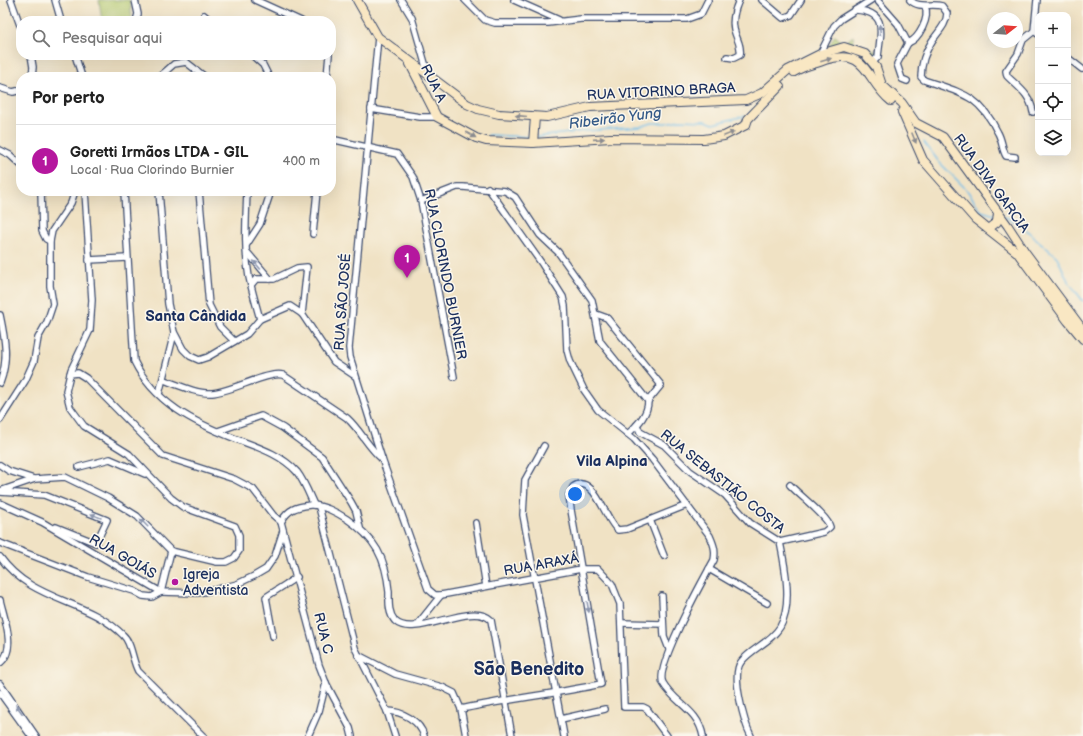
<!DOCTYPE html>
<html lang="pt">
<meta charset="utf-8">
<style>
body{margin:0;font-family:"Balsamiq Sans",sans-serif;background:#f6f6f6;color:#222}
.controls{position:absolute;right:12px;top:12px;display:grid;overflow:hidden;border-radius:8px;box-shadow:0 4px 16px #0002}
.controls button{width:36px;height:36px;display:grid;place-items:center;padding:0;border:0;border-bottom:1px solid #e0e0e0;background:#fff;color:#222;font:20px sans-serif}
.compass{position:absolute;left:987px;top:12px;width:36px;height:36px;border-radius:50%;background:#fff;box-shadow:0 4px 16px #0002;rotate:73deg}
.you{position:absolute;left:575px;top:494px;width:14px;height:14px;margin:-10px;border:3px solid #fff;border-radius:50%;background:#1a73e8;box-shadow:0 0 0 6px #1a73e833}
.badge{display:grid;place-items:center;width:26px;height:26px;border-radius:50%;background:#b5179e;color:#fff;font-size:13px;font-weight:700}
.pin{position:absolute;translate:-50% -33px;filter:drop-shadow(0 1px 2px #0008)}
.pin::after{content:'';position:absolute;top:21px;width:14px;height:12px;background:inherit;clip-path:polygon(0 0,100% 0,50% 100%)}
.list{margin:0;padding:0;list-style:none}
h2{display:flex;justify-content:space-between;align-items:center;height:52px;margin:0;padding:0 16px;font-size:17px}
h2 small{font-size:13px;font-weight:400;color:#767676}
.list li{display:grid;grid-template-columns:26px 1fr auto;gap:12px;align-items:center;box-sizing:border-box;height:72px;padding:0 16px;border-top:1px solid #e0e0e0}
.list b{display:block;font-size:15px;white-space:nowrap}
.list p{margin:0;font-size:13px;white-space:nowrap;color:#767676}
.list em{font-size:13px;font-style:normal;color:#767676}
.icon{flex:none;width:22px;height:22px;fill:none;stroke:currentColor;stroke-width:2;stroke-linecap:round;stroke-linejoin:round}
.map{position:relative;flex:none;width:1083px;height:736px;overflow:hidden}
.search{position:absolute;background:#fff;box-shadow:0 4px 16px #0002;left:16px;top:16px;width:320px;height:44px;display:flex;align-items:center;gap:10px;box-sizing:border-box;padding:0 14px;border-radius:16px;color:#767676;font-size:15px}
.panel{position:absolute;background:#fff;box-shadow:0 4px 16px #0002;left:16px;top:72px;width:320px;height:124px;border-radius:16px}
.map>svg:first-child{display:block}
.green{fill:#afc468;stroke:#657a63}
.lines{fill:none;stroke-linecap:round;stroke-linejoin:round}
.stream{stroke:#6fbde9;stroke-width:1.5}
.street-casing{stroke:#3b4a6d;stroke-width:8}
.secondary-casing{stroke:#3b4a6d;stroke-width:10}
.street{stroke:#fff;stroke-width:5.5}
.secondary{stroke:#f9e7c3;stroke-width:8}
.oneway{fill:#8d97ae}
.oneway2{fill:#8a8b90}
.poi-dot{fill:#b5179e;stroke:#fbf7ec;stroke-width:1.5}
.labels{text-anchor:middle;stroke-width:3;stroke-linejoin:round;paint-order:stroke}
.street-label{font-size:14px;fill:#1b2f5e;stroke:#fbf7ec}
.poi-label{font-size:14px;fill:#1b2f5e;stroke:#fbf7ec;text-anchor:start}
.water-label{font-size:15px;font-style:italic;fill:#345a88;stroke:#fbf7ec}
.neighbourhood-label{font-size:15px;font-weight:bold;fill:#1b2f5e;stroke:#fbf7ec}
.district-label{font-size:18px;font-weight:bold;fill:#1b2f5e;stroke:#fbf7ec}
</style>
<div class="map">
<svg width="1083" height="736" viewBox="0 0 1083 736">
<rect width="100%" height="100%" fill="#fbf7ec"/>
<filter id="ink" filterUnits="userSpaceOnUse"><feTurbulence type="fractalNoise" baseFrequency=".025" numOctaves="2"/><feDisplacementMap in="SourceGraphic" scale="8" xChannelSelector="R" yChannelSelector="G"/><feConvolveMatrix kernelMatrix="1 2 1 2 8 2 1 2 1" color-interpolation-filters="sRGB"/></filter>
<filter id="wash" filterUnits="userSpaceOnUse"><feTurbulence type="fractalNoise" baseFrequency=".012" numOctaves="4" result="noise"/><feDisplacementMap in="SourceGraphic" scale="16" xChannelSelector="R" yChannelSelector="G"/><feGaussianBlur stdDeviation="0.9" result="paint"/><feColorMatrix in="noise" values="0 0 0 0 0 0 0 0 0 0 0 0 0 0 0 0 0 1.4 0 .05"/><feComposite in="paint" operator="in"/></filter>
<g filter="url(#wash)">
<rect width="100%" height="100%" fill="#f0e2c4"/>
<g class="green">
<polygon points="99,0 130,0 132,21 102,21"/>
<polygon points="835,35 843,44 853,36 854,43 877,52 876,57 856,45 827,48"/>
</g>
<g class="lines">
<g class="stream">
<polyline points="488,135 531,137"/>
<polyline points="537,137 585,131 640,127 652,123 666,123 679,120 706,121 713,124 744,116"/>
<polyline points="924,142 939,162 967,190 981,211 995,215"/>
<polyline points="1005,217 1017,222 1057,257 1068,281 1083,301"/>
</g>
</g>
</g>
<g filter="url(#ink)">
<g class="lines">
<defs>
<g id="street">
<polyline points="11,0 21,28"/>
<polyline points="55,0 61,21"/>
<polyline points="135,0 138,14 136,21"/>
<polyline points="255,0 301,21"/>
<polyline points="401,0 412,18 428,74"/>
<polyline points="465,0 485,20 495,23 548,23 581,19 687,19 701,14 708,0"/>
<polyline points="514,0 559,20"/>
<polyline points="762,0 783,18 791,15 801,0"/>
<polyline points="877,0 898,24 908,43"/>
<path d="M910 0C919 9 931 3 942 6L947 13C947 24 938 32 932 41 925 52 921 65 921 77L924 80C961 93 979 94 998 133 1002 140 1002 149 1006 156L1015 157"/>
<polyline points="1037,0 1034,31 1038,34"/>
<path d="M856 10C889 12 880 34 878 57L873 62"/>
<polyline points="204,15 211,21"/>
<polyline points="378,37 349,348 350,357 382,459 428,589 435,595 441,595 581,569 598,569 612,584 620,604 624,707 643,707 647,709 667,736"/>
<path d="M908 43C919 39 930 18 925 6"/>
<polyline points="820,54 834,26 841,19 871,0"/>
<polyline points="31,55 33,67 32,77"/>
<polyline points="75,55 82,77"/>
<polyline points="252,55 263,65 269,77"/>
<path d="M727 57 734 58 740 55C742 45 736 39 734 29 732 20 735 9 739 0"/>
<polyline points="1068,58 1082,69"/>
<polyline points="159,77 174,64 186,62 205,77"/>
<polyline points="327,77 329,55"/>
<polyline points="907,81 902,79 897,64 908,43"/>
<polyline points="0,88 13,92 21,90"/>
<polyline points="371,109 420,117 437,117"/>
<path d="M1033 112C1030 94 1019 88 1007 76L1006 71 1018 54 1023 40 1034 31"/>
<polyline points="331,139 397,154 413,177 421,201 454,377"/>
<polyline points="0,150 10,155 21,165"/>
<path d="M488 188 542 264 563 297 565 306 567 350 570 361 584 390 598 410 634 439 652 459 710 536C714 545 716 551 714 560 704 578 654 668 663 683 675 704 698 709 703 736"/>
<polyline points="41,191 42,231 46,239 50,241"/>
<path d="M124 191 134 361C154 403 195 423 236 439 257 447 281 454 297 472 304 481 309 494 314 505"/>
<polyline points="159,191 168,304 174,332 183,349 190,356 199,360 208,357 247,334 260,319 290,306 302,314 334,362 355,376"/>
<polyline points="199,191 209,305 220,327 234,341"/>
<path d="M247 191C246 220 244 249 249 277 252 291 256 305 260 319"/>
<path d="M421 201 457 187H463L505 191 515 197 540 235 558 252 592 300 600 341 648 401C648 415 637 425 628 434"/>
<polyline points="313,234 317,191"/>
<polyline points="247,244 260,224 271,191"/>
<polyline points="247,252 270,279"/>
<polyline points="89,260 127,258"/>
<polyline points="251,285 256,279 274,279 297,268 307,267 302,314"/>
<polyline points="596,314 607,318 661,385 648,401"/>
<path d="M0 315C5 339 9 359 0 383"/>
<polyline points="70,374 78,373 86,378 163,456 234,479 253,489 273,515 281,522"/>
<path d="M164 380C178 385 197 394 212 393 231 392 268 371 283 375L347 418C361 431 368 447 382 459"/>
<polyline points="159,394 174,333"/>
<polyline points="0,420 25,381 34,361 38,338 47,322 53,304 50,286 50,241 52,231 71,203 75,191"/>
<path d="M637 425 640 432 664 445 690 471 725 495 750 523 780 542C785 566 793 605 780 627 770 643 752 648 741 662 731 675 744 722 751 736"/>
<polyline points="218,431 261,416 283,428 322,457 351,502 356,511 360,528"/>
<polyline points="544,446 525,480 523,515 564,736"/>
<polyline points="0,465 9,471 34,479"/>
<polyline points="79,467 110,459 145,474"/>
<polyline points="0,491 35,479 65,477 108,498 137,516 171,551 217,562 226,562 234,558 239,551 239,535 235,526 183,507 171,498 129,454 84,426 70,407 66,391 71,370 90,330 92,300 85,191"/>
<polyline points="0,492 44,495 107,520 96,543 56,527"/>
<polyline points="0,503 42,522 161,592 197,593 214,590 237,584 254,576 266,569 275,556 283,531"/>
<polyline points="319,507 355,648 387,711 395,736"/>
<polyline points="650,520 664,556"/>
<polyline points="476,523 486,586"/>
<path d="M780 542 824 532 830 527C828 517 799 495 790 485"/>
<polyline points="0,543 88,577 134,591 143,596 152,597 161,592"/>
<path d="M0 557C32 602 87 599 123 635 132 643 132 660 138 671L203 736"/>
<polyline points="709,569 767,603"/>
<polyline points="161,592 171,551"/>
<polyline points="662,596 664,636 669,649"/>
<path d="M0 600C4 618 17 650 0 663"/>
<polyline points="621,623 663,624"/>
<polyline points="417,625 441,595"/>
<polyline points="273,636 266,597 297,577"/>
<polyline points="358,655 395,674 442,687 454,693 461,709 466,736"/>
<polyline points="0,684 36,736"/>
<polyline points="0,693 31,736"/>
<path d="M461 709C508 699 554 694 601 684L571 510 569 495 573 487C594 471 606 523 618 530L627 529 687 505"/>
<path d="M387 711C402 711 420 721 424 736"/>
<polyline points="561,719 605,709"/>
<polyline points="308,736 319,711 326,683"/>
<path d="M352 736 350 728 326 683 319 665 281 522C288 509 296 507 310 505 321 504 338 513 347 519 375 538 386 558 389 592 389 602 388 613 395 621 414 640 472 600 491 620L512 736"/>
</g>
<g id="secondary">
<polyline points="357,0 378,37 467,104 478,109 499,114 547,117 590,107 746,100 762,93 788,70 820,54 844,47 865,54 876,67 882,85 902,103 916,123 943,137 1008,226 1025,252 1083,330"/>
<polyline points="410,64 437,117 476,138 486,141 533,143 610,138 704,139 724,136 746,125 748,119 780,86"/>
<path d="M794 72C803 66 815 64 825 60 868 47 865 80 891 101"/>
<polyline points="902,112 923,160 975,219 1017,252 1068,321 1083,339"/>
<polyline points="533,143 535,117"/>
<polyline points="988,229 997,222 998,213"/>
</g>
</defs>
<use href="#street" class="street-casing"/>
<use href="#secondary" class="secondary-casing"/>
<use href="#street" class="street"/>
<use href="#secondary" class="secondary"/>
</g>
<defs><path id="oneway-solid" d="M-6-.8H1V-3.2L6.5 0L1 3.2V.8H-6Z"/></defs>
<g class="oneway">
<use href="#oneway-solid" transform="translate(880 30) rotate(-95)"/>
<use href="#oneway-solid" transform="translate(257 265) rotate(-130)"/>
<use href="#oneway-solid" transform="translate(96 516) rotate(-158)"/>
<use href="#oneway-solid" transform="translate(144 523) rotate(-135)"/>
<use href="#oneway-solid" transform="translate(588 607) rotate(80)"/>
<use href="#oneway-solid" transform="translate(19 709) rotate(-125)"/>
</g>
<g class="oneway2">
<use href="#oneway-solid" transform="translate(826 60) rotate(-18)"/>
<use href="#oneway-solid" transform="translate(521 116) rotate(-175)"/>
<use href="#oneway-solid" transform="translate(729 134) rotate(-22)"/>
<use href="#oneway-solid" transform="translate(471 135) rotate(29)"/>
<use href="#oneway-solid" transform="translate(914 138) rotate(68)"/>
<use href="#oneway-solid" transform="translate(599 139) rotate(-4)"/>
</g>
</g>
<circle class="poi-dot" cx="175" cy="582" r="4"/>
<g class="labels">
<g class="street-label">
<text transform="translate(434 83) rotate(64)" y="5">RUA A</text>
<text transform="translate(661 91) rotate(-3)" y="5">RUA VITORINO BRAGA</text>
<text transform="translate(992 183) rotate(54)" y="5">RUA DIVA GARCIA</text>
<text transform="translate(446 274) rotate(79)" y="5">RUA CLORINDO BURNIER</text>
<text transform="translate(342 302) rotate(-86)" y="5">RUA SÃO JOSÉ</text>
<text transform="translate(723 481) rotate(39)" y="5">RUA SEBASTIÃO COSTA</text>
<text transform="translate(123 556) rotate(30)" y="5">RUA GOIÁS</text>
<text transform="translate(541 564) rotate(-10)" y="5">RUA ARAXÁ</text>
<text transform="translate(324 633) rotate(76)" y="5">RUA C</text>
</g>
<g class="poi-label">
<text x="183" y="579">Igreja<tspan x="183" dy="16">Adventista</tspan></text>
</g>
<g class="water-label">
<text transform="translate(615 118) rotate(-7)" y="5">Ribeirão Yung</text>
</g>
<g class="neighbourhood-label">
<text x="196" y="321">Santa Cândida</text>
<text x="612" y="466">Vila Alpina</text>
</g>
<g class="district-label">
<text x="529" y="675">São Benedito</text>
</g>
</g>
</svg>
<div class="controls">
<button>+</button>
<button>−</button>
<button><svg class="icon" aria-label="locate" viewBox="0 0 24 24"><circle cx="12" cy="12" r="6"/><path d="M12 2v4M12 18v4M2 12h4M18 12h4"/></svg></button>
<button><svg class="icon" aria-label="layers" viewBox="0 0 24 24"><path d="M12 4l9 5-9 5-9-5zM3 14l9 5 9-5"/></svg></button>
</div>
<svg class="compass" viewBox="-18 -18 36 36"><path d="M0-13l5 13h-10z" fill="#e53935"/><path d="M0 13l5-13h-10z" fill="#767676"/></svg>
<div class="you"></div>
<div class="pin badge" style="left:407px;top:278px">1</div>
<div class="search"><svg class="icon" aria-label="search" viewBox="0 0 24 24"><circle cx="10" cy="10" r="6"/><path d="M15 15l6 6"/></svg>Pesquisar aqui</div>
<section class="panel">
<h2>Por perto<small></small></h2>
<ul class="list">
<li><span class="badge">1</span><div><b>Goretti Irmãos LTDA - GIL</b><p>Local · Rua Clorindo Burnier</p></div><em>400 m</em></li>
</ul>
</section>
</div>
